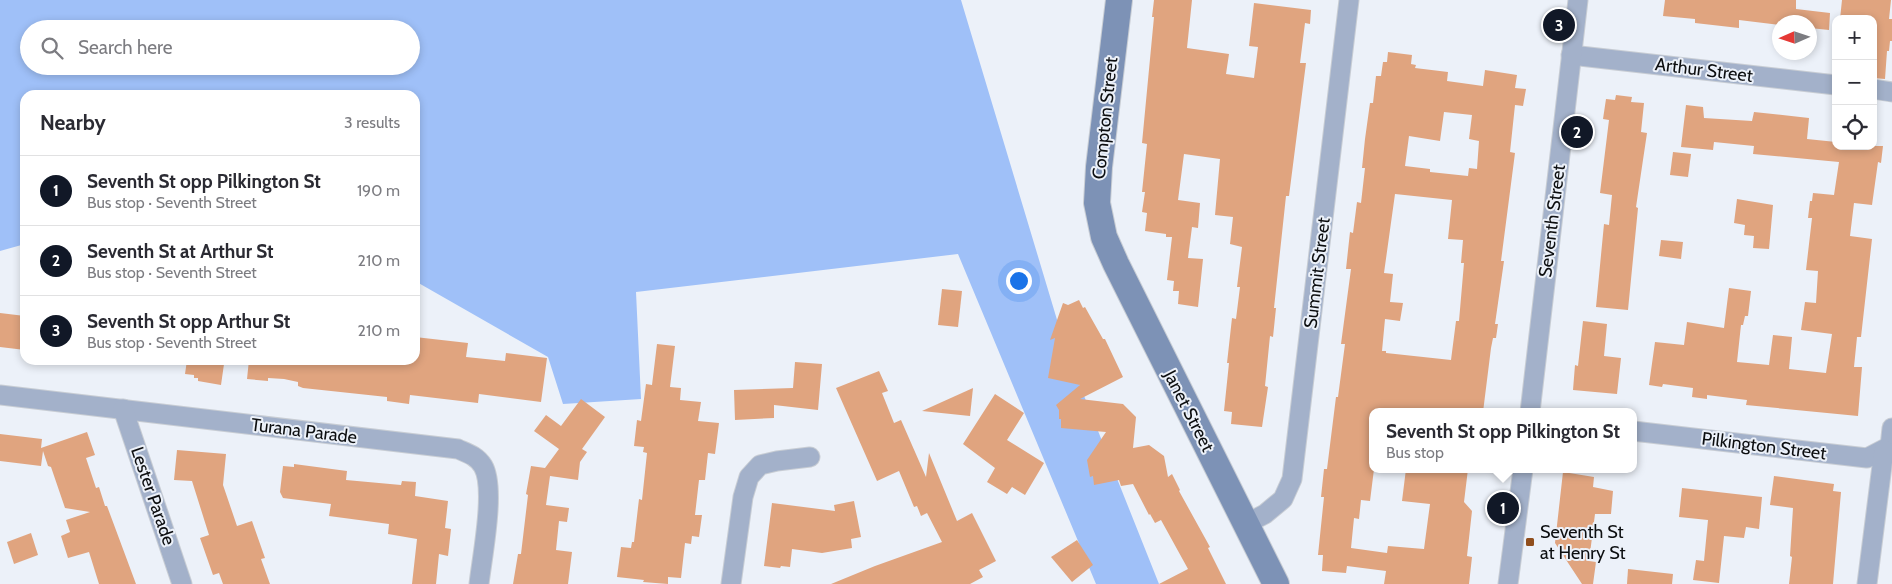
<!DOCTYPE html>
<meta charset="utf-8">
<style>
body{margin:0;font-family:Cabin,sans-serif;background:#f2f2f3;color:#2b2b33}
.controls{position:absolute;right:15px;top:15px;display:grid;overflow:hidden;border-radius:10px;box-shadow:0 2px 8px #0003}
.controls button{width:45px;height:45px;display:grid;place-items:center;padding:0;border:0;border-bottom:1px solid #e1e1e2;background:#fff;color:#2b2b33;font:25px sans-serif}
.compass{position:absolute;left:1772px;top:15px;width:45px;height:45px;border-radius:50%;background:#fff;box-shadow:0 2px 8px #0003;rotate:267deg}
.you{position:absolute;left:1018px;top:280px;width:18px;height:18px;margin:-12px;border:4px solid #fff;border-radius:50%;background:#1a73e8;box-shadow:0 0 0 8px #1a73e833}
.badge{display:grid;place-items:center;width:32px;height:32px;border-radius:50%;background:#111827;color:#fff;font-size:16px;font-weight:700}
.pin{position:absolute;translate:-50% -50%;border:2px solid #fff;box-shadow:0 1px 5px #0006}
.popup{position:absolute;left:1369px;top:408px;width:268px;height:65px;box-sizing:border-box;display:grid;place-content:center;border-radius:10px;background:#fff;filter:drop-shadow(0 1px 4px #0005);font-size:16px;white-space:nowrap;color:#7c7c81}
.popup b{font-size:19px;color:#2b2b33}
.popup::after{content:'';position:absolute;left:50%;top:100%;margin-left:-10px;border:10px solid transparent;border-top-color:#fff}
.list{margin:0;padding:0;list-style:none}
h2{display:flex;justify-content:space-between;align-items:center;height:65px;margin:0;padding:0 20px;font-size:21px}
h2 small{font-size:16px;font-weight:400;color:#7c7c81}
.list li{display:grid;grid-template-columns:32px 1fr auto;gap:15px;align-items:center;box-sizing:border-box;height:70px;padding:0 20px;border-top:1px solid #e1e1e2}
.list b{display:block;font-size:19px;white-space:nowrap}
.list p{margin:0;font-size:16px;white-space:nowrap;color:#7c7c81}
.list em{font-size:16px;font-style:normal;color:#7c7c81}
.icon{flex:none;width:28px;height:28px;fill:none;stroke:currentColor;stroke-width:2;stroke-linecap:round;stroke-linejoin:round}
.map{position:relative;flex:none;width:1892px;height:584px;overflow:hidden}
.search{position:absolute;background:#fff;box-shadow:0 2px 8px #0003;left:20px;top:20px;width:400px;height:55px;display:flex;align-items:center;gap:12px;box-sizing:border-box;padding:0 18px;border-radius:28px;color:#7c7c81;font-size:19px}
.panel{position:absolute;background:#fff;box-shadow:0 2px 8px #0003;left:20px;top:90px;width:400px;height:275px;border-radius:15px}
.map>svg:first-child{display:block}
.forest{fill:#9fc0f8;fill-rule:evenodd}
.building{fill:#e0a47f;fill-rule:evenodd}
.lines{fill:none;stroke-linecap:round;stroke-linejoin:round}
.street-casing{stroke:#c8cdd4;stroke-width:21}
.secondary-casing{stroke:#c8cdd4;stroke-width:28}
.street{stroke:#a3b1ca;stroke-width:19}
.secondary{stroke:#7d92b6;stroke-width:26}
.poi-dot{fill:#904e1d;stroke:#ecf1f9;stroke-width:2}
.labels{text-anchor:middle;stroke-width:4;stroke-linejoin:round;paint-order:stroke}
.street-label{font-size:18px;fill:#0c0e10;stroke:#ecf1f9}
.poi-label{font-size:18px;fill:#0c0e10;stroke:#ecf1f9;text-anchor:start}
</style>
<div class="map">
<svg width="1892" height="584" viewBox="0 0 1892 584">
<rect width="100%" height="100%" fill="#ecf1f9"/>
<path class="forest" d="M0 0H961L1067 353 1159 584H1096L958 254 636 292 641 399 563 404 548 357 415 281V95H25V244L0 251ZM29 29H411V66H29Z"/>
<g class="building">
<polygon points="1154,0 1192,0 1187,48 1229,54 1226,74 1254,78 1258,47 1249,46 1254,3 1311,10 1310,24 1305,23 1300,63 1306,63 1289,196 1286,196 1274,308 1276,308 1273,337 1270,336 1265,386 1268,387 1262,427 1231,424 1232,412 1224,411 1229,363 1227,363 1232,318 1236,319 1240,287 1237,287 1242,247 1230,244 1233,217 1215,215 1220,159 1184,154 1178,200 1200,203 1198,228 1192,227 1188,258 1203,259 1198,307 1178,304 1179,291 1173,291 1174,281 1167,280 1172,237 1166,237 1166,234 1145,231 1147,213 1142,212 1145,192 1142,192 1147,144 1142,143 1154,17 1152,17"/>
<polygon points="1665,0 1796,0 1796,9 1830,13 1829,30 1810,28 1810,22 1780,22 1780,25 1739,20 1739,28 1695,23 1695,19 1663,16"/>
<polygon points="1842,0 1891,0 1889,19 1892,19 1892,41 1890,41 1889,51 1887,51 1885,79 1873,78 1873,19 1840,19"/>
<path d="M1388 52 1412 55 1411 64 1416 65 1415 68 1448 72 1447 81 1483 86 1485 70 1517 75 1515 88 1526 89 1523 106 1515 105 1510 152 1515 153 1501 261H1504L1495 324H1498L1496 338H1493L1491 348 1483 412H1396L1376 409 1375 412H1373L1374 469 1370 501 1361 500 1359 519 1354 518 1351 548 1387 553 1388 546 1424 549 1430 504 1402 501 1406 469 1429 471V469H1468L1464 502 1472 511 1467 556 1472 557 1469 584H1384L1386 571 1347 566 1346 573 1322 571 1323 555H1318L1324 497H1321L1324 469H1327L1336 397H1338L1345 344H1341L1351 269H1346L1350 232 1353 233 1357 202 1361 203 1365 168H1362L1365 139 1370 103H1373L1376 76H1381L1383 62H1387ZM1444 112 1472 115 1469 139 1479 141 1477 169 1469 168 1468 176 1430 172V169L1405 166 1409 136 1440 141ZM1395 194 1452 200 1448 239 1463 240 1461 263H1464L1459 321H1456L1451 360 1386 353V351H1382L1385 319 1400 321 1403 303 1390 302 1393 274 1384 273Z"/>
<polygon points="1616,95 1632,97 1631,102 1644,103 1641,132 1647,133 1636,207 1638,208 1628,310 1596,307 1604,224 1609,225 1612,195 1600,193 1609,120 1603,119 1606,99 1615,100"/>
<polygon points="1686,105 1703,107 1704,118 1752,121 1754,112 1809,118 1807,139 1836,142 1836,146 1883,146 1881,163 1878,162 1872,205 1854,203 1850,236 1872,239 1861,337 1857,337 1854,367 1862,367 1858,416 1746,405 1747,400 1707,395 1707,399 1692,397 1693,388 1663,384 1662,387 1649,385 1655,342 1684,345 1687,322 1724,328 1729,288 1751,291 1748,316 1745,316 1743,325 1741,325 1737,362 1769,365 1773,335 1792,337 1789,369 1826,373 1832,334 1801,330 1805,302 1816,303 1818,271 1806,270 1812,218 1808,218 1810,201 1812,201 1813,193 1834,195 1839,162 1753,154 1754,146 1714,142 1713,150 1681,147"/>
<polygon points="1673,152 1691,154 1688,177 1670,175"/>
<polygon points="1737,199 1773,205 1769,249 1753,248 1754,236 1744,235 1745,225 1734,223"/>
<polygon points="1661,240 1683,242 1681,259 1659,256"/>
<polygon points="942,289 962,291 958,327 938,325"/>
<polygon points="1079,300 1083,308 1085,307 1090,316 1103,339 1105,339 1123,377 1080,399 1123,404 1136,417 1133,448 1149,445 1164,456 1168,477 1172,474 1180,490 1179,491 1210,547 1208,548 1226,584 1159,584 1188,569 1161,520 1155,523 1150,514 1149,515 1133,484 1121,486 1119,480 1094,485 1093,476 1090,477 1087,460 1106,432 1061,428 1061,419 1059,419 1059,410 1056,405 1080,385 1048,378 1055,338 1050,340 1063,303 1068,305"/>
<polygon points="0,313 25,316 25,350 0,347"/>
<polygon points="1583,321 1607,324 1604,356 1621,358 1617,394 1573,390 1575,365 1578,366"/>
<polygon points="415,337 468,343 466,357 505,361 506,353 547,358 541,402 479,394 478,403 410,395 409,404 387,401 387,397 303,388 298,386 298,382 284,379 268,378 268,381 247,379 249,360 415,360"/>
<polygon points="657,344 675,346 670,387 681,388 680,400 701,402 698,421 719,423 715,454 708,453 705,480 699,480 695,515 702,515 699,537 692,536 691,544 685,543 681,578 668,577 668,584 643,582 644,580 617,577 621,547 631,548 632,542 634,542 639,499 642,500 647,453 643,452 644,447 634,446 637,420 641,421 646,384 652,385"/>
<polygon points="187,360 214,360 214,363 224,364 221,385 198,381 198,378 194,378 194,375 185,374"/>
<polygon points="795,362 822,364 818,410 774,405 774,418 735,420 734,390 793,388"/>
<polygon points="879,371 888,391 882,393 894,423 901,420 926,477 929,453 957,521 972,513 996,561 979,570 983,577 970,584 831,584 875,566 942,542 927,513 921,516 917,506 914,507 899,471 877,481 836,388"/>
<polygon points="973,388 970,416 922,411"/>
<polygon points="995,394 1024,413 1007,440 1044,463 1025,495 1012,487 1007,494 987,482 995,468 963,444"/>
<polygon points="581,399 605,417 582,449 587,452 580,462 578,480 550,476 546,505 569,508 567,522 559,521 556,550 572,552 568,584 513,584 518,554 521,554 528,495 526,494 531,466 545,468 559,449 534,431 546,415 561,426"/>
<polygon points="87,432 95,455 86,458 96,488 99,487 105,506 107,506 136,584 99,584 89,552 68,558 61,536 70,532 66,520 90,512 65,508 51,467 48,466 43,451 41,466 0,461 0,434 42,439 41,448"/>
<polygon points="177,450 226,454 223,485 237,526 252,521 265,558 261,559 270,584 223,584 219,573 213,575 200,538 209,535 192,481 174,480"/>
<polygon points="294,464 347,471 346,480 401,485 402,481 416,482 415,496 448,501 445,528 451,529 448,556 439,554 436,584 412,584 417,539 388,534 389,524 329,516 331,504 283,498 280,492 283,466 294,467"/>
<polygon points="1563,472 1594,477 1593,487 1613,491 1611,514 1595,514 1589,561 1596,562 1593,584 1582,584 1555,543"/>
<polygon points="1774,476 1834,484 1833,491 1841,492 1833,584 1789,584 1792,557 1790,556 1793,508 1770,505"/>
<polygon points="1682,488 1762,497 1759,529 1746,527 1744,538 1724,536 1719,583 1693,580 1696,560 1704,561 1708,520 1679,517"/>
<polygon points="854,501 861,537 851,539 852,548 822,553 792,549 790,567 781,566 780,568 764,566 772,503 835,511 834,505"/>
<polygon points="31,533 38,555 14,564 7,542"/>
<polygon points="1077,540 1093,565 1072,582 1051,557"/>
<polygon points="1628,569 1673,574 1672,584 1627,584"/>
</g>
<g class="lines">
<defs>
<g id="street">
<polyline points="1571,55 1836,85"/>
<polyline points="1873,89 1892,92"/>
<path d="M0 395 458 449C467 453 477 456 483 466 496 488 482 557 479 584"/>
<polyline points="123,409 182,584"/>
<polyline points="1530,412 1578,0"/>
<polyline points="1633,431 1867,458 1892,445"/>
<polyline points="1890,447 1892,428"/>
<polyline points="1246,524 1265,514 1283,499 1292,479 1349,0"/>
<polyline points="731,584 743,497 749,477 760,465 777,461 810,457"/>
<polyline points="1508,584 1523,469"/>
<polyline points="1867,584 1884,450"/>
</g>
<polyline id="secondary" points="1119,0 1099,167 1097,203 1104,237 1116,264 1276,584"/>
</defs>
<use href="#street" class="street-casing"/>
<use href="#secondary" class="secondary-casing"/>
<use href="#street" class="street"/>
<use href="#secondary" class="secondary"/>
</g>
<rect class="poi-dot" x="1525" y="537" width="10" height="10" rx="2.5"/>
<g class="labels">
<g class="street-label">
<text transform="translate(1704 70) rotate(7)" y="6">Arthur Street</text>
<text transform="translate(1105 118) rotate(-84)" y="6">Compton Street</text>
<text transform="translate(1552 221) rotate(-83)" y="6">Seventh Street</text>
<text transform="translate(1317 273) rotate(-83)" y="6">Summit Street</text>
<text transform="translate(1189 411) rotate(63)" y="6">Janet Street</text>
<text transform="translate(304 431) rotate(7)" y="6">Turana Parade</text>
<text transform="translate(1764 446) rotate(7)" y="6">Pilkington Street</text>
<text transform="translate(153 496) rotate(71)" y="6">Lester Parade</text>
</g>
<g class="poi-label">
<text x="1540" y="538">Seventh St<tspan x="1540" dy="21">at Henry St</tspan></text>
</g>
</g>
</svg>
<div class="controls">
<button>+</button>
<button>−</button>
<button><svg class="icon" aria-label="locate" viewBox="0 0 24 24"><circle cx="12" cy="12" r="6"/><path d="M12 2v4M12 18v4M2 12h4M18 12h4"/></svg></button>
</div>
<svg class="compass" viewBox="-18 -18 36 36"><path d="M0-13l5 13h-10z" fill="#e53935"/><path d="M0 13l5-13h-10z" fill="#7c7c81"/></svg>
<div class="you"></div>
<div class="pin badge" style="left:1503px;top:508px">1</div>
<div class="popup"><b>Seventh St opp Pilkington St</b>Bus stop</div>
<div class="pin badge" style="left:1577px;top:132px">2</div>
<div class="pin badge" style="left:1559px;top:25px">3</div>
<div class="search"><svg class="icon" aria-label="search" viewBox="0 0 24 24"><circle cx="10" cy="10" r="6"/><path d="M15 15l6 6"/></svg>Search here</div>
<section class="panel">
<h2>Nearby<small>3 results</small></h2>
<ul class="list">
<li><span class="badge">1</span><div><b>Seventh St opp Pilkington St</b><p>Bus stop · Seventh Street</p></div><em>190 m</em></li>
<li><span class="badge">2</span><div><b>Seventh St at Arthur St</b><p>Bus stop · Seventh Street</p></div><em>210 m</em></li>
<li><span class="badge">3</span><div><b>Seventh St opp Arthur St</b><p>Bus stop · Seventh Street</p></div><em>210 m</em></li>
</ul>
</section>
</div>
